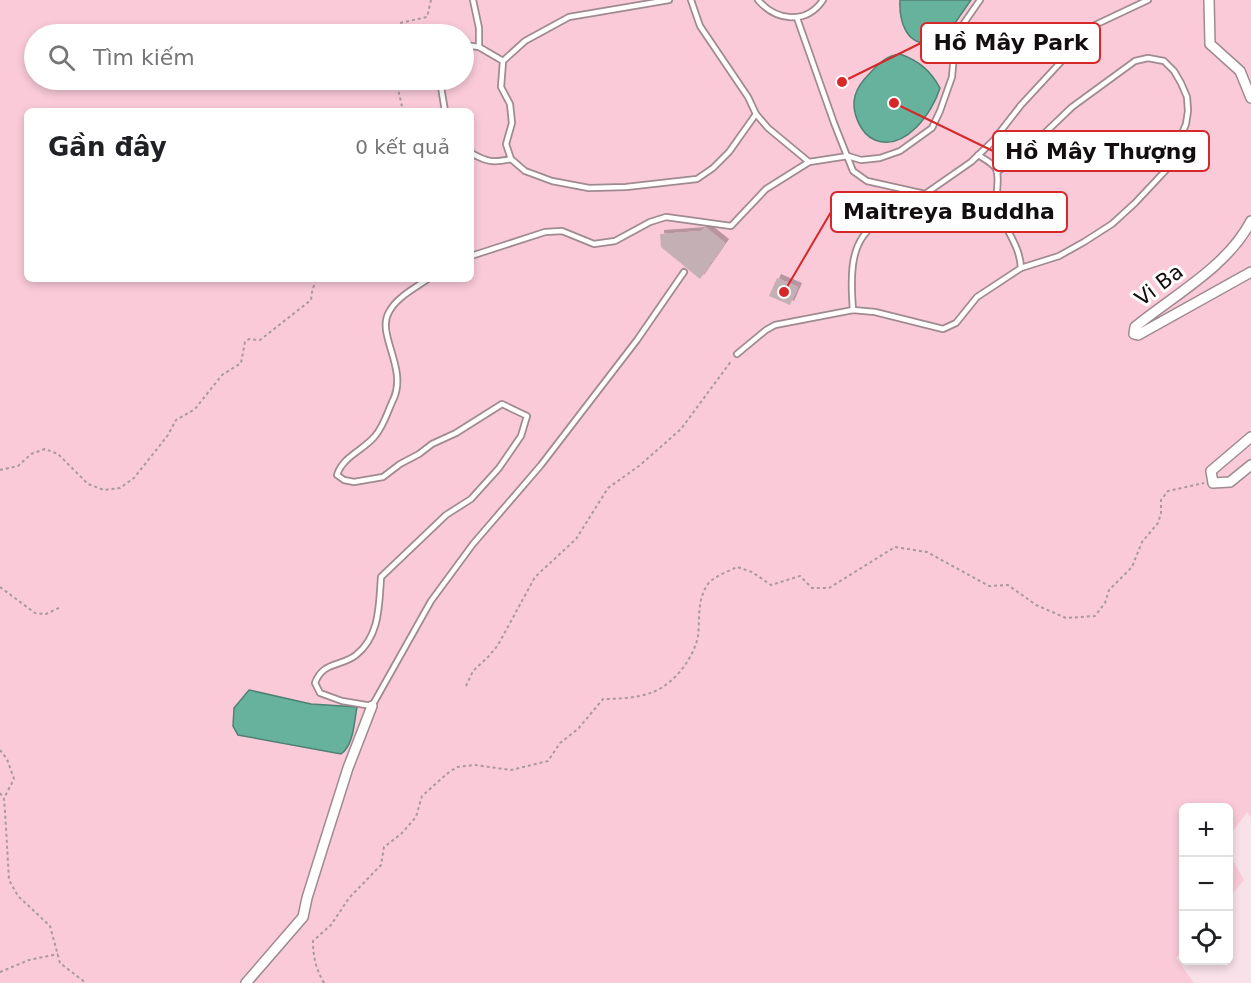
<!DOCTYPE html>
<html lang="vi">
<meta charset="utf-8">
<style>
body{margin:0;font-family:"DejaVu Sans",sans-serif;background:#f2f2f2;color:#202124}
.controls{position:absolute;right:18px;bottom:18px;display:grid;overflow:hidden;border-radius:9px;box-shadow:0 3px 9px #0003}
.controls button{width:54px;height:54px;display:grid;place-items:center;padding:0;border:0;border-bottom:2px solid #e0e0e0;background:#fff;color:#202124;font:30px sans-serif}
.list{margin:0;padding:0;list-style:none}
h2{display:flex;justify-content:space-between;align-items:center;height:78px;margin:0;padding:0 24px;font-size:26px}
h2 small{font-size:20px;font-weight:400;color:#757577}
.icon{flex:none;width:33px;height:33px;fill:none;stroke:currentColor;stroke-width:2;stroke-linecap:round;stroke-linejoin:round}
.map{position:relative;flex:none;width:1251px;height:983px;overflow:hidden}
.search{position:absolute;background:#fff;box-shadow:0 3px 9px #0003;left:24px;top:24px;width:450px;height:66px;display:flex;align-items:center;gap:15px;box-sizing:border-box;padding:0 21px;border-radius:33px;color:#757577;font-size:22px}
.panel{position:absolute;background:#fff;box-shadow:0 3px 9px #0003;left:24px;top:108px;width:450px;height:174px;border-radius:9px}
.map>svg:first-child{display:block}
.green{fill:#facad9;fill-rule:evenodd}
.water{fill:#66b29d;stroke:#4e8173;stroke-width:1.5}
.building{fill:#c4afb5;filter:url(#shadow)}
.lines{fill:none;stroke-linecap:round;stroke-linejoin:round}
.lane-casing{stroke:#9f8a90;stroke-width:8}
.street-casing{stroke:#9f8a90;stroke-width:12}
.path{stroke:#aa989e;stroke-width:2;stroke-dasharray:3 3;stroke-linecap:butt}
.lane{stroke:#fff;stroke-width:4.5}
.street{stroke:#fff;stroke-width:9}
.labels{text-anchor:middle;stroke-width:6;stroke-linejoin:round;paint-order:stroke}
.street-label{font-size:21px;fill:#150e10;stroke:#fff}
.leader{fill:none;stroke:#d62828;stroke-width:2}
.callout-dot{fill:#d62828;stroke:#fff;stroke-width:2}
.callout{fill:#fff;stroke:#d62828;stroke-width:2}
.callout-label{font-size:22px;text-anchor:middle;font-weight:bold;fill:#150e10}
</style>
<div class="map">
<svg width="1251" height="983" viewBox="0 0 1251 983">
<defs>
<filter id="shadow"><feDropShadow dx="4" dy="-4" stdDeviation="0" flood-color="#0004"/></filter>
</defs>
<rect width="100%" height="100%" fill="#f8e1e8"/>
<g class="green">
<path d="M0 0H900L899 9 955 25 971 0H1251V818L1247 812 1229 837 1228 808H1184V950L1176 958 1194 983H0ZM34 34H464V80H34ZM912 58 932 74 940 88 938 97 922 120 862 130 857 119 854 97ZM27 111H471V279H27Z"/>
<polygon points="1228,851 1244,880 1229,898 1228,898"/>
</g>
<g class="water">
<path d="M900 0H971L944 39C939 41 934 43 929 43 905 45 899 19 900 0Z"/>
<path d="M900 54C919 61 930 70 940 88 933 112 905 152 875 140 860 134 851 111 855 96 857 88 864 79 870 73 879 63 886 56 900 54Z"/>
<path d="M249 690 311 704 357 707C354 722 354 745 341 754L238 735 233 726 234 708Z"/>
</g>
<g class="building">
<polygon points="705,227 725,243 700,279 661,247 660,234 701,231"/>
<polygon points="777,278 798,287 790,305 769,296"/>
</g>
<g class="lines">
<defs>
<g id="lane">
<polyline points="473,0 479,28 479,47"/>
<polyline points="669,0 569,17 525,41 503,61 501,87 510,104 512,123 506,144 511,159 525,171 552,181 589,188 626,187 697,179 713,168 729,152 756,114"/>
<polyline points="691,0 700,26 748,97 756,114 768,128 809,162"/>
<path d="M758 0C776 21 806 25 823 0"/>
<polyline points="797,18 834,123 853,171 867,181 925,194 971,162 993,141 1021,105 1095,25 1148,0"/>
<polyline points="464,45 479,47 503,61"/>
<polyline points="442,80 441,87 445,111"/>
<path d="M471 153C487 162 493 163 511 159"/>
<polyline points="997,172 1026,151 1072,107 1135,61 1148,58 1164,61 1174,71 1181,83 1187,97 1188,111 1186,124 1166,170 1135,203 1112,224 1084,242 1059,256 1021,268"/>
<polyline points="471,256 545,232 562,231 594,244 615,241 650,222 666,217 731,226 766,189 809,162 848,156 861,160 880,158 900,151 932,128 940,111 952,77 955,42 964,23 980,0"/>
<path d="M428 279C415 288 396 298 389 312 376 334 407 367 394 398 388 410 384 426 375 436 364 450 343 456 337 475L344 480 354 482 383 477 400 464 419 454 432 444 456 433 502 404 527 416 521 436 499 468 471 499 446 515 381 577C379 605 380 636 356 655 341 667 323 661 315 683L320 693 342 701 372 706 431 601 473 544 541 465 637 340 684 272"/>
<path d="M853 310C847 235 862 227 925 194"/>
<path d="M737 354 766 330 775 325 853 310 875 312 943 329 956 323 977 297 1021 268C1020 246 1006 231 999 211 993 198 1001 180 996 169 993 163 984 159 978 155"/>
</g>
<g id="street">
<polyline points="1209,0 1210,44 1240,71 1251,98"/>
<path d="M1251 221C1227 267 1174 295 1135 327L1134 334 1138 335 1251 272"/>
<polyline points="1251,437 1211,471 1213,483 1230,482 1251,465"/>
<polyline points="246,983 303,917 307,898 322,850 348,768 372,706"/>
</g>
</defs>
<use href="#lane" class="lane-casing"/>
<use href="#street" class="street-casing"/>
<g class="path">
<polyline points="386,34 400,23 427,17 431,0"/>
<polyline points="396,80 403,111"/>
<polyline points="0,470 18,466 31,454 45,449 58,454 88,484 104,490 120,488 134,478 168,435 176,420 195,409 222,375 241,363 245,342 249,339 260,340 311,300 312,292 316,279"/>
<polyline points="0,587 35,613 46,614 61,607"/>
<polyline points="466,686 473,671 488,657 498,645 535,577 576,539 608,488 639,466 681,429 732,360"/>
<polyline points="0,750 7,759 14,779 4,798"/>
<polyline points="0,793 4,799 5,811 9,880 18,896 50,926 60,963 86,983"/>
<polyline points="0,972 29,960 58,954"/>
<path d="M324 983C316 969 313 957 313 941L331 925 349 898 381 865 384 847 401 834 416 817 422 796 448 773 457 767 475 765 511 770 548 761 560 743 578 729 603 699C619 699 638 698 653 692 674 684 694 658 698 636 700 619 697 603 706 587 711 577 727 572 737 567L752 572 771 585 800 576 812 588H829L895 547 927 552 989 586 1008 585 1036 605 1066 618 1095 616 1105 603 1109 590 1132 567 1142 542 1158 523 1161 513V500L1168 491 1204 483"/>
</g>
<use href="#lane" class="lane"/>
<use href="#street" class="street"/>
</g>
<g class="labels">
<g class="street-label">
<text transform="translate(1159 285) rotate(-37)" y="7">Vi Ba</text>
</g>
</g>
<path class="leader" d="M842 82L921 43M894 103L993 151M784 292L831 212"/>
<g class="callout-dot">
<circle cx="842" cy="82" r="6"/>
<circle cx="894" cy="103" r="6"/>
<circle cx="784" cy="292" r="6"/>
</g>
<g class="callout">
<rect x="921" y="23" width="179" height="40" rx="6"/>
<rect x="993" y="131" width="216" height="40" rx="6"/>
<rect x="831" y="192" width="236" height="40" rx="6"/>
</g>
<g class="callout-label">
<text x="1011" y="50">Hồ Mây Park</text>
<text x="1101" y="159">Hồ Mây Thượng</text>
<text x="949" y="219">Maitreya Buddha</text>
</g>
</svg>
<div class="controls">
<button>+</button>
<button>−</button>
<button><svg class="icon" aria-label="locate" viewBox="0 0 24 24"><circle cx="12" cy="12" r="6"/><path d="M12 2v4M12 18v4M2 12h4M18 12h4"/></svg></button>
</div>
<div class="search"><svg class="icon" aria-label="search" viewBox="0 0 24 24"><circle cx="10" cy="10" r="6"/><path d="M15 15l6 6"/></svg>Tìm kiếm</div>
<section class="panel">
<h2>Gần đây<small>0 kết quả</small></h2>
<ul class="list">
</ul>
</section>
</div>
